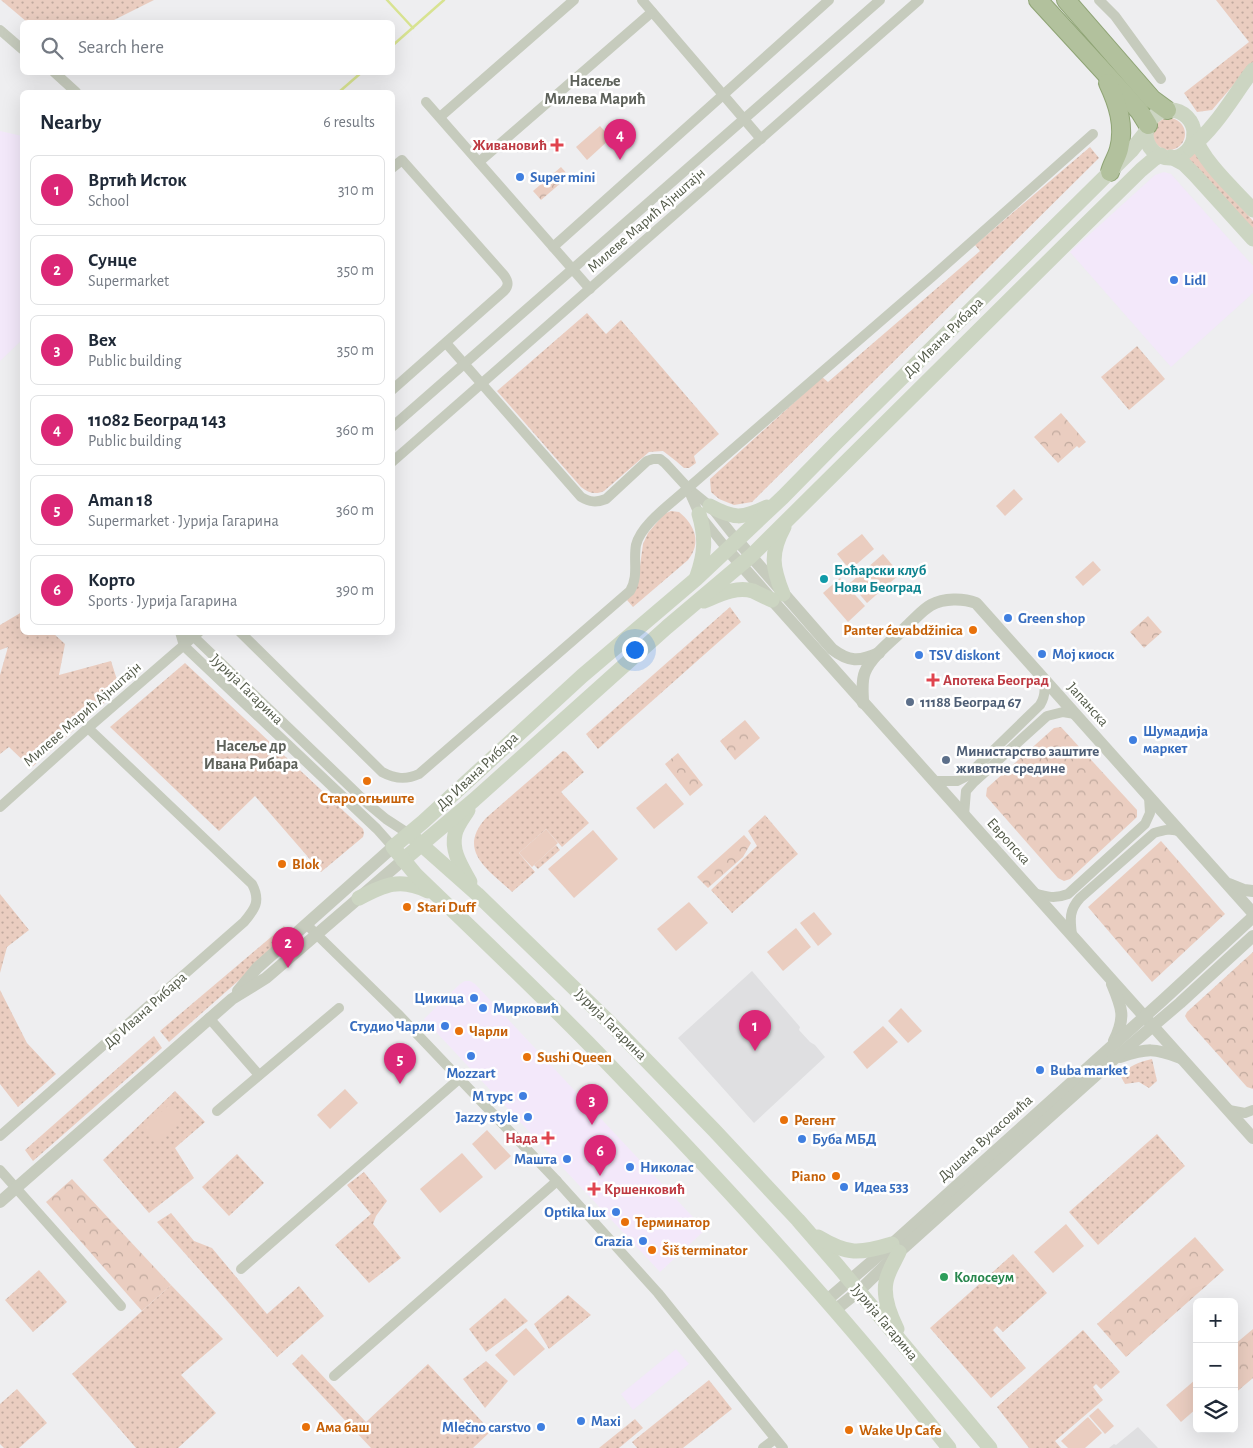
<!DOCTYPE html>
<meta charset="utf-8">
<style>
body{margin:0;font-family:"Alegreya Sans",sans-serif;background:#f2f2f3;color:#1f2937}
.controls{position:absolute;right:15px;bottom:15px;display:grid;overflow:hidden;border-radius:8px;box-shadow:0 5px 20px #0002}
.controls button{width:45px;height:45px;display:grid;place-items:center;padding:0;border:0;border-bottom:1px solid #e0e1e3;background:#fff;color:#1f2937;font:25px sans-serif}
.you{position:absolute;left:634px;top:649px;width:18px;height:18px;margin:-12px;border:4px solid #fff;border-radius:50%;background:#1a73e8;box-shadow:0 0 0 8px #1a73e833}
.badge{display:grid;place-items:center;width:32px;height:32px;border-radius:50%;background:#db2777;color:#fff;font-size:16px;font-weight:700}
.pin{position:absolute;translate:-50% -41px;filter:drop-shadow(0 1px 2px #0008)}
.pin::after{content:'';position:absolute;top:26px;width:18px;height:15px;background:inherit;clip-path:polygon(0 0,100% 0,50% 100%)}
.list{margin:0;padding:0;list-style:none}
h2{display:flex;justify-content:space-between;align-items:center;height:65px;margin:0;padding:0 20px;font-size:21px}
h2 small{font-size:16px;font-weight:400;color:#747a83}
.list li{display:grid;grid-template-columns:32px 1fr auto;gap:15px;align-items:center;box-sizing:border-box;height:70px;margin:0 10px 10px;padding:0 10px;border:1px solid #e0e1e3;border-radius:8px}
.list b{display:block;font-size:19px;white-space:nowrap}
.list p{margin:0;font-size:16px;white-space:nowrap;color:#747a83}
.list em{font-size:16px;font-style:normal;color:#747a83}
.icon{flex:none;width:28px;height:28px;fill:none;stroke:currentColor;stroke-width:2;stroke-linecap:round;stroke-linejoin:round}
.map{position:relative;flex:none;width:1253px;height:1448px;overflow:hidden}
.search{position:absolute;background:#fff;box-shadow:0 5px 20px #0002;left:20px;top:20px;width:375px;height:55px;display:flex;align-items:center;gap:12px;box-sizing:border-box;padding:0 18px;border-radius:8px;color:#747a83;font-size:19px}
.panel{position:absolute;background:#fff;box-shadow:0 5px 20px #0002;left:20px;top:90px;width:375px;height:545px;border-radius:8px}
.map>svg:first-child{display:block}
.commercial{fill:#f3e8fa}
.education{fill:#dfdfe1}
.grass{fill:url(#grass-dots)}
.forest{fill:url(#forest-crowns)}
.pitch{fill:#eacdc0}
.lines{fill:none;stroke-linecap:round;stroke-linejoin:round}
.stream{stroke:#d8e391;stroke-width:2.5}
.trunk-casing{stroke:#8fa475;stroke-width:20}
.minor{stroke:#c6cbbd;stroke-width:10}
.tertiary{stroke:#c6cbbd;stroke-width:12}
.secondary{stroke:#ccd5c2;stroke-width:15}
.trunk{stroke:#b2c19d;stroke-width:18}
.health-dot{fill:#e0444e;stroke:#fff;stroke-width:2}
.shop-dot{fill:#3f7fe0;stroke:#fff;stroke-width:2}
.culture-dot{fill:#0f9aa8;stroke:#fff;stroke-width:2}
.food-dot{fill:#e8710a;stroke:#fff;stroke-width:2}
.service-dot{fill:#5c6f8a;stroke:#fff;stroke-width:2}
.leisure-dot{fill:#2e9e5b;stroke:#fff;stroke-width:2}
.labels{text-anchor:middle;stroke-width:5;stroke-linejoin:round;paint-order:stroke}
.health-label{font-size:15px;font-weight:bold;fill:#be3a42;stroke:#fff;text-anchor:end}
.shop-label{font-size:15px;font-weight:bold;fill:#366cbe;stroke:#fff;text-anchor:start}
.street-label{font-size:15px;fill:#525948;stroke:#fff}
.culture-label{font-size:15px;font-weight:bold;fill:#0d838f;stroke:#fff;text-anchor:start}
.food-label{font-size:15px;font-weight:bold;fill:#c56008;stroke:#fff;text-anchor:start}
.service-label{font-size:15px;font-weight:bold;fill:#4e5e75;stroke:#fff;text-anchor:start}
.leisure-label{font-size:15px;font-weight:bold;fill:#27864d;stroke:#fff;text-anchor:start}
.neighbourhood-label{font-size:16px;font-weight:bold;fill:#5e625b;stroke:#fff}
</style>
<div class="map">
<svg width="1253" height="1448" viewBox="0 0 1253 1448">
<defs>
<pattern id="grass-dots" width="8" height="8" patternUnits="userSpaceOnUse" patternTransform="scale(1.25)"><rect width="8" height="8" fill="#eacdc0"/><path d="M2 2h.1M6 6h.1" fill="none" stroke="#c0a99e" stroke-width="1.8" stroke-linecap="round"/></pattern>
<pattern id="forest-crowns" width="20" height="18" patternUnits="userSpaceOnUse" patternTransform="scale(1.25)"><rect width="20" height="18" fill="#eacdc0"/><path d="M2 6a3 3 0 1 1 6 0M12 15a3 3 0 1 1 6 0" fill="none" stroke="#c0a99e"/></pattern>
</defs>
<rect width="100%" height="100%" fill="#eeeef0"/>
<g class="commercial">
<polygon points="0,131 22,136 22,340 0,361"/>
<polygon points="1164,172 1171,174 1253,266 1253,293 1171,367 1070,252 1155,175"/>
<polygon points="465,981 470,981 475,984 705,1230 660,1272 424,1019 460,984"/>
<polygon points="676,1349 689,1364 633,1410 621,1394"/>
</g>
<g class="education">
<polygon points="752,971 800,1027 799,1030 810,1042 815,1045 825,1057 754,1123 678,1038"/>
<polygon points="1138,1427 1158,1448 1109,1448 1114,1444 1116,1445"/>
</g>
<g class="grass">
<polygon points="1,0 154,0 110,22 27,22"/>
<polygon points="1216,0 1253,0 1253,62 1212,110 1197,112 1184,93 1249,42"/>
<circle cx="1169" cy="134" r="16"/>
<polygon points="1090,147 1099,158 752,502 734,505 719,499 711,492 710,479 822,377 828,382 980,251 975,245"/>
<polygon points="1195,150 1201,161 1253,221 1253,229 1187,158"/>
<path d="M587 313 606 334 621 320 719 434 694 456 696 463 689 468H684L676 461 663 451 649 452 604 491C596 495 588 493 581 487L497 391Z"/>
<polygon points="1137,346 1165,379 1129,410 1101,377"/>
<path d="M671 511 679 512C695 525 702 543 688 560L633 607 627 600 638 581 643 544 648 533 664 514Z"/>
<polygon points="730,607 741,622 598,749 586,734"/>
<polygon points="22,612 22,632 53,633 65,644 59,675 111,661 120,689 31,768 9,747 0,754 0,675 8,647 0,650 0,625"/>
<polygon points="185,663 363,829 364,833 363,837 321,872 255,796 219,831 110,727"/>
<path d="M563 751 566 752 584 772 561 792 589 823 562 847 546 829 519 853 535 872 512 892C489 870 456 851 486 818Z"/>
<polygon points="765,815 798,854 732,913 711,890 757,846 748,831"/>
<polygon points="556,845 560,850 538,869 534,865"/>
<polygon points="0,894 29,930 7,947 0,973"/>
<polygon points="284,926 289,936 169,1042 160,1031"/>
<polygon points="0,990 27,1043 56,1074 18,1107 0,1084"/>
<polygon points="154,1036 162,1048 33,1161 25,1150"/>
<path d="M1152 1059 1157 1081 1149 1088 1139 1082 1125 1084 1120 1075C1130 1066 1138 1062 1152 1059Z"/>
<polygon points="175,1091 205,1122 175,1148 194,1178 149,1213 103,1160"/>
<polygon points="1157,1134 1185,1166 1098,1245 1069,1212"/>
<polygon points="237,1154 264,1183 229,1216 202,1187"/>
<polygon points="364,1172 387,1201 376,1216 373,1224 401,1258 369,1283 335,1245 371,1214 347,1185"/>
<polygon points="171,1213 194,1241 212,1248 267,1314 299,1286 324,1316 277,1357 157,1222"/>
<polygon points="1013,1254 1047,1293 1003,1332 997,1326 993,1330 1026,1368 991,1398 930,1328"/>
<polygon points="39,1270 67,1302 33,1332 5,1300"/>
<polygon points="171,1285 223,1339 181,1375 216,1413 178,1448 136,1448 72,1374"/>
<polygon points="568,1295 591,1315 549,1349 534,1324"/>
<polygon points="505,1298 528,1321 486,1352 469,1329"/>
<polygon points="1083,1330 1120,1372 1101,1389 1096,1384 1093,1387 1103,1400 1055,1441 1061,1448 1029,1448 997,1407"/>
<polygon points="302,1354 366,1422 428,1364 491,1431 473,1448 371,1448 292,1364"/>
<polygon points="486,1361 508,1381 485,1408 463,1379"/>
<polygon points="709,1380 732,1409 683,1448 637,1448 632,1442"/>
<polygon points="17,1389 47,1423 19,1448 4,1448 0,1444 0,1404"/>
<polygon points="635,1419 643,1428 619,1448 599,1448"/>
</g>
<g class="forest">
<polygon points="561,167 569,176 541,200 533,191"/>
<polygon points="1061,413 1086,442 1079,448 1077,446 1058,463 1034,437"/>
<polygon points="1148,616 1162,632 1144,648 1130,632"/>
<polygon points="745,720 760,738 735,760 720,741"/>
<polygon points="1061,727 1137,810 1137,817 1070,879 1064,881 1058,878 986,796 987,788 1054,728"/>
<polygon points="678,753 703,785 690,796 665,764"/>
<polygon points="744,835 751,843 743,857 708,888 697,877"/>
<polygon points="1161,841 1225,914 1152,982 1088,907"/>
<polygon points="1253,952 1253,1089 1247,1087 1188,1021 1185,1016 1187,1012"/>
<polygon points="72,1179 171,1285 142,1311 46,1202"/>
<polygon points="1195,1237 1224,1270 1126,1357 1097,1324"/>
<polygon points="1253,1329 1253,1378 1234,1394 1234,1345"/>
</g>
<g class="pitch">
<polygon points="600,126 611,138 587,160 576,147"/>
<polygon points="1014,489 1023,499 1005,516 996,506"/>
<polygon points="862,534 874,549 850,570 837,554"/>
<polygon points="883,554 900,574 867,603 850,583"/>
<polygon points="1093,561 1101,570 1083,586 1075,577"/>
<polygon points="840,578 865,606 848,622 823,593"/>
<polygon points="666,783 684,804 654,829 636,808"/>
<polygon points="546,829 558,843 532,867 519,853"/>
<polygon points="593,830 618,859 574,898 548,869"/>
<polygon points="689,902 708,923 676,951 657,929"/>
<polygon points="814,912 832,934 818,946 800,923"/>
<polygon points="796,928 811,947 783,971 767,952"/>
<polygon points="901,1008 922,1031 908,1043 888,1021"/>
<polygon points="883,1026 898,1042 867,1069 853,1052"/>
<polygon points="345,1089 358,1103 330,1129 317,1115"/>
<polygon points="170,1104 183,1118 156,1143 143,1128"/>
<polygon points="487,1130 511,1156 495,1170 472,1144"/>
<polygon points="462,1153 483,1177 440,1213 420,1189"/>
<polygon points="1066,1224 1084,1246 1053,1273 1034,1252"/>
<polygon points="526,1328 545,1349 514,1376 495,1355"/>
<polygon points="1195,1380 1197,1381 1197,1408 1181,1422 1166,1405"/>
<polygon points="1098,1408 1114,1426 1105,1434 1089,1416"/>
<polygon points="1088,1417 1102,1433 1085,1448 1068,1448 1061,1441"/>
</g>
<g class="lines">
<g class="stream">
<polyline points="387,0 413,28"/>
<polyline points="392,46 444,0"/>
<polyline points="339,92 362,72"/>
</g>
<defs>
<g id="trunk">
<polyline points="1038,0 1128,98 1140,112 1148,125"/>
<polyline points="1066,0 1152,99 1167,110"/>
<path d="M1108 83C1118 104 1125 126 1119 149 1117 157 1112 164 1110 172"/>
</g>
</defs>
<use href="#trunk" class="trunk-casing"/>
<g class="minor">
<polyline points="642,0 761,139"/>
<polyline points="1099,0 1115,16 1161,79"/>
<polyline points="0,30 22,49"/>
<polyline points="54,72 76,92"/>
<polyline points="426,102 590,289"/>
<polyline points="440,117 574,0"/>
<polyline points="479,162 652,12"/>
<path d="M392 168 402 160 503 274C508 280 510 285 504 291L392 390"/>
<polyline points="553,247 829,0"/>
<path d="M446 343 581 497C590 502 596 503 606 499L647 461 653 459H660L665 463 688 488 710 506 737 540"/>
<polyline points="392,427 880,0"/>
<polyline points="392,462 919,0"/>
<polyline points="688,489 699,514 727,549"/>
<polyline points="180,632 184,646 377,829 393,847"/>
<polyline points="184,632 194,637 368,804 386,819 409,834"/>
<path d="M240 632 382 772C395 779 406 780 419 774L630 591C639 576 633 561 636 545 641 524 672 503 688 488L933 276 1093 134"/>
<path d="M934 781H957L967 776 1040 705C1045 697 1046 689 1043 679"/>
<polyline points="0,807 88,728 199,632"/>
<polyline points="964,815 966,791 974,782 1047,716 1063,712 1075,714"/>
<path d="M1034 893C1047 897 1055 899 1068 894L1145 824 1150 813 1149 797"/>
<polyline points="306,924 398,1014 557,1181 658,1293 783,1448"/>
<path d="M1072 935C1070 919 1069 910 1080 898L1154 833C1164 830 1171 828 1181 832"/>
<polyline points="209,1018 259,1075"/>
<polyline points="1229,1110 1245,1113 1253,1110"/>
<polyline points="217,1111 339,1008"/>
<path d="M0 1136 244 922C255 909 261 901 252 884L88 728"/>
<polyline points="0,1170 121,1306"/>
<polyline points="241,1269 459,1079"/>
<polyline points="334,1376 557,1181"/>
<polyline points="763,1448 775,1439"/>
</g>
<g class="tertiary">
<path d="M737 540 832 649C849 662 859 662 879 653"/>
<polyline points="727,549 772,600 1253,1138"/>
<path d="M863 703C863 693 861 681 865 672 872 655 894 639 907 626 915 619 922 610 931 605 944 598 963 598 976 603L1253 913"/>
<polyline points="1229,884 1244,890 1253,891"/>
<path d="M1112 984C1122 1008 1126 1017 1114 1041"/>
<polyline points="238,991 257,968 393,847"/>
<path d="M1120 1057C1148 1048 1154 1048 1181 1058"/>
<polyline points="0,1202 232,999 266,978 403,860"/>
<polyline points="827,1300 892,1244 1163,1000 1253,917"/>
<polyline points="835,1310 859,1291 899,1252 1113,1060 1180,1003 1253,936"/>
</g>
<g class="secondary">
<circle cx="1170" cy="134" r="24"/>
<path d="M1194 135C1203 162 1234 189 1253 210"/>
<path d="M1190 148C1216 128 1233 96 1253 70"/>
<polyline points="1171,157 1184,164 1195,175 1253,239"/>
<path d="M710 506C734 519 742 519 767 507"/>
<path d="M697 576C705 554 706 537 699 514"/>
<path d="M783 594C772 567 770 553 784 527"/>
<path d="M704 601C719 595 736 586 753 591 759 594 765 597 772 600"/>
<path d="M468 810C464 817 457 825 455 834 451 852 462 867 470 882"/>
<polyline points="415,839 477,894 610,1023 714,1130 798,1220 837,1265 990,1448"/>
<polyline points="403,860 474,800 667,627 751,556 1083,227 1141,170 1154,159 1161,155"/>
<path d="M359 898C384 885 400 877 428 891"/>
<path d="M818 1237C848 1255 859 1254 892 1244"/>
<path d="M897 1329C890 1315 883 1297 886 1282 888 1271 895 1261 899 1252"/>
<path d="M949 1448C837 1306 714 1173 588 1043 532 986 474 931 416 875L393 847 423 822 582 676 696 579 783 497 836 443 1131 151 1146 132"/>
</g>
<use href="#trunk" class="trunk"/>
</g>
<g class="health-dot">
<path d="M554.5 137.5h5v5h5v5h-5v5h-5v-5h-5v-5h5z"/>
<path d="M930.5 672.5h5v5h5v5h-5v5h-5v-5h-5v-5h5z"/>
<path d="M545.5 1130.5h5v5h5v5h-5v5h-5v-5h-5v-5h5z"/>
<path d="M591.5 1181.5h5v5h5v5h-5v5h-5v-5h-5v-5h5z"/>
</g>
<g class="shop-dot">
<circle cx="520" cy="177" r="5"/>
<circle cx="1174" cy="280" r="5"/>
<circle cx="1008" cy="618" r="5"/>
<circle cx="1042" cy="654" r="5"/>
<circle cx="919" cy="655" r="5"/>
<circle cx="1133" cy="740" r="5"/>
<circle cx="474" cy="998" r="5"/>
<circle cx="483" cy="1008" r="5"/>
<circle cx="445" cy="1026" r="5"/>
<circle cx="471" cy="1056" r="5"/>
<circle cx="1040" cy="1070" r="5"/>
<circle cx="523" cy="1096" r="5"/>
<circle cx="528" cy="1117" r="5"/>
<circle cx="802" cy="1139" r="5"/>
<circle cx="567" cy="1159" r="5"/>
<circle cx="630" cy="1167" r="5"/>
<circle cx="844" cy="1187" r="5"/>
<circle cx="616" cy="1212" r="5"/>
<circle cx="643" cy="1241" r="5"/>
<circle cx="581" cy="1421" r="5"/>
<circle cx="541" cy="1427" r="5"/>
</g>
<circle class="culture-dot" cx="824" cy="579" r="5"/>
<g class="food-dot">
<circle cx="973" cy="630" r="5"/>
<circle cx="367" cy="781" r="5"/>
<circle cx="282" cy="864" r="5"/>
<circle cx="407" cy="907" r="5"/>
<circle cx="459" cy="1031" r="5"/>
<circle cx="527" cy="1057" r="5"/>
<circle cx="784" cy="1120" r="5"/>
<circle cx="836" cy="1176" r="5"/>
<circle cx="625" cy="1222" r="5"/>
<circle cx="652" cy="1250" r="5"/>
<circle cx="306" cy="1427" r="5"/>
<circle cx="849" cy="1430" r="5"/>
</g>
<g class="service-dot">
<circle cx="910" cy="702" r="5"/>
<circle cx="946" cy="760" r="5"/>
</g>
<circle class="leisure-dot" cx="944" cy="1277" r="5"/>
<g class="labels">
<g class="health-label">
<text x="547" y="150">Живановић</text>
<text x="943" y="685" text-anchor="start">Апотека Београд</text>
<text x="538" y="1143">Нада</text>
<text x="604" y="1194" text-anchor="start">Кршенковић</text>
</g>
<g class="shop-label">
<text x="530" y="182">Super mini</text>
<text x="1184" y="285">Lidl</text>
<text x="1018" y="623">Green shop</text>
<text x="1052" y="659">Мој киоск</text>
<text x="929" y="660">TSV diskont</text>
<text x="1143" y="736">Шумадија<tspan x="1143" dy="17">маркет</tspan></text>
<text x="464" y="1003" text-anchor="end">Цикица</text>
<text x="493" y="1013">Мирковић</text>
<text x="435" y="1031" text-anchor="end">Студио Чарли</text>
<text x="1050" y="1075">Buba market</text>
<text x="471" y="1078" text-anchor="middle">Mozzart</text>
<text x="513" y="1101" text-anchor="end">М турс</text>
<text x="518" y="1122" text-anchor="end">Jazzy style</text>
<text x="812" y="1144">Буба МБД</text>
<text x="557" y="1164" text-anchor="end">Машта</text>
<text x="640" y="1172">Николас</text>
<text x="854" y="1192">Идеа 533</text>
<text x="606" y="1217" text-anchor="end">Optika lux</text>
<text x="633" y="1246" text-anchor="end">Grazia</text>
<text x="591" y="1426">Maxi</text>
<text x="531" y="1432" text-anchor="end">Mlečno carstvo</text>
</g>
<g class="street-label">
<text transform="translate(646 220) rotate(-41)" y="5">Милеве Марић Ајнштајн</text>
<text transform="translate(943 337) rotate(-45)" y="5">Др Ивана Рибара</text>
<text transform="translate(247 689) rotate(44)" y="5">Јурија Гагарина</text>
<text transform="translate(1088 704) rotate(48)" y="5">Јапанска</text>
<text transform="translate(82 714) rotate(-41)" y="5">Милеве Марић Ајнштајн</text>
<text transform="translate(477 771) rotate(-43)" y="5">Др Ивана Рибара</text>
<text transform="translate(1009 841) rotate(48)" y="5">Европска</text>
<text transform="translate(145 1010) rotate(-42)" y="5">Др Ивана Рибара</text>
<text transform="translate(611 1024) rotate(45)" y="5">Јурија Гагарина</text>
<text transform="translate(985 1138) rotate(-42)" y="5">Душана Вукасовића</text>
<text transform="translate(885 1322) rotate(50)" y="5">Јурија Гагарина</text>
</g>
<g class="culture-label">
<text x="834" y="575">Боћарски клуб<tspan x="834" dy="17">Нови Београд</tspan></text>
</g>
<g class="food-label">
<text x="963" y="635" text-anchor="end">Panter ćevabdžinica</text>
<text x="367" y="803" text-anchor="middle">Старо огњиште</text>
<text x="292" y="869">Blok</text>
<text x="417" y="912">Stari Duff</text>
<text x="469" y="1036">Чарли</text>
<text x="537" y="1062">Sushi Queen</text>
<text x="794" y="1125">Регент</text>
<text x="826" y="1181" text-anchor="end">Piano</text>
<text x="635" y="1227">Терминатор</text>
<text x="662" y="1255">Šiš terminator</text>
<text x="316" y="1432">Ама баш</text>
<text x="859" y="1435">Wake Up Cafe</text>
</g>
<g class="service-label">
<text x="920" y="707">11188 Београд 67</text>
<text x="956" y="756">Министарство заштите<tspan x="956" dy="17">животне средине</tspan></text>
</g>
<g class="leisure-label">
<text x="954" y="1282">Колосеум</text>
</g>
<g class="neighbourhood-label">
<text x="595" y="86">Насеље<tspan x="595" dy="18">Милева Марић</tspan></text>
<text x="251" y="751">Насеље др<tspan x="251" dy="18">Ивана Рибара</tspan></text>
</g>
</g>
</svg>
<div class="controls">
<button>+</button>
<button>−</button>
<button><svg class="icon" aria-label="layers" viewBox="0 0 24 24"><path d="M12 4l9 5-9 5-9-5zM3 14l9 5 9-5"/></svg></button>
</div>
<div class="you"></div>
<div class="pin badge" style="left:755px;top:1051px">1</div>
<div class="pin badge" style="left:288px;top:968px">2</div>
<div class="pin badge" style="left:592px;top:1125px">3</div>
<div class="pin badge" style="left:620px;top:160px">4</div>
<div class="pin badge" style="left:400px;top:1084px">5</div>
<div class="pin badge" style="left:600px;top:1176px">6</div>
<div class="search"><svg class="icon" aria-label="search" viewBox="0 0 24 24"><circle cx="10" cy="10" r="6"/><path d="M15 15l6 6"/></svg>Search here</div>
<section class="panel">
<h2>Nearby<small>6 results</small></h2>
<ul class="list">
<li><span class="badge">1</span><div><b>Вртић Исток</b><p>School</p></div><em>310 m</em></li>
<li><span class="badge">2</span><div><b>Сунце</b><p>Supermarket</p></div><em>350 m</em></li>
<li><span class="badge">3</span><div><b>Bex</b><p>Public building</p></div><em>350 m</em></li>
<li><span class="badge">4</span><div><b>11082 Београд 143</b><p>Public building</p></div><em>360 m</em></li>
<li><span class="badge">5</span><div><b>Aman 18</b><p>Supermarket · Јурија Гагарина</p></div><em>360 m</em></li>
<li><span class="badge">6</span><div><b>Корто</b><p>Sports · Јурија Гагарина</p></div><em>390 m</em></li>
</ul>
</section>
</div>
